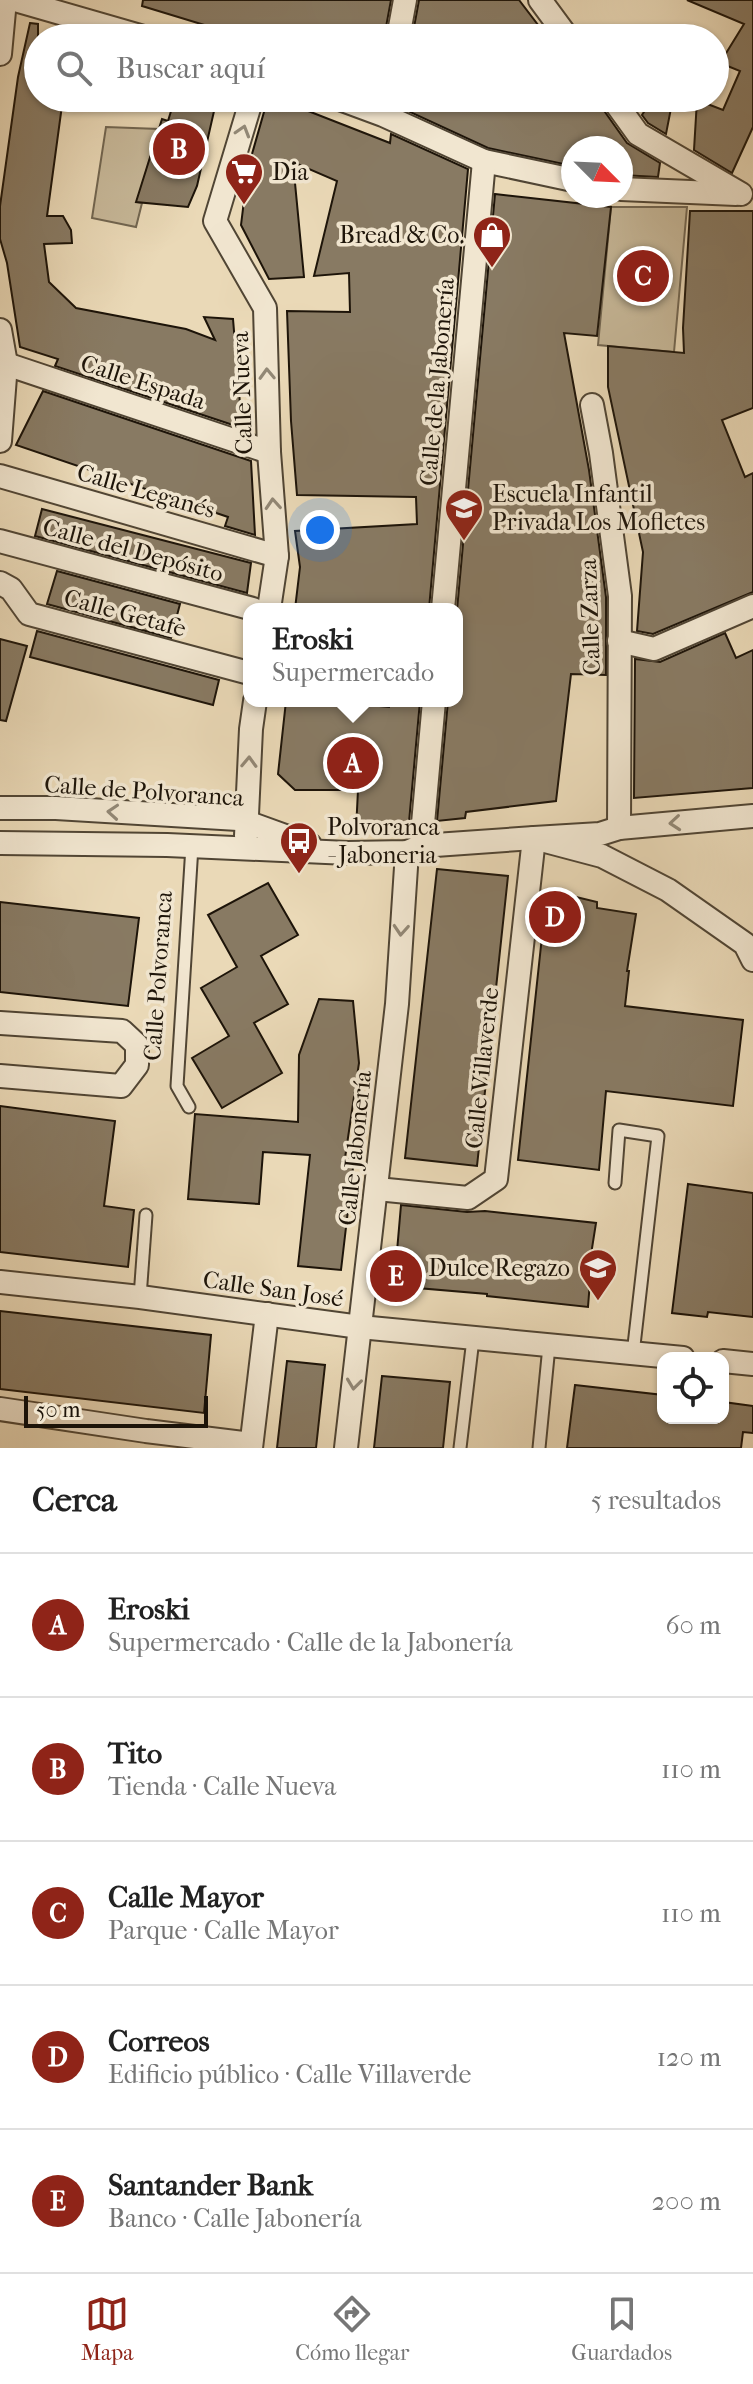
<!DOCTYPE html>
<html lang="es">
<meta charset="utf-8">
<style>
body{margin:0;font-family:"IM FELL French Canon",serif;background:#f2f2f2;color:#222}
.controls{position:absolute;right:24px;bottom:24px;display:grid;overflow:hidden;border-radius:16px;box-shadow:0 2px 6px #0004}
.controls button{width:72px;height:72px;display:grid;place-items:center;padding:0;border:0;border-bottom:2px solid #e0e0e0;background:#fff;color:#222;font:40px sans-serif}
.compass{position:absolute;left:561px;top:136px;width:72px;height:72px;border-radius:50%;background:#fff;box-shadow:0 2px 6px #0004;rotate:114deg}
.scale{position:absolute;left:24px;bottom:20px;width:184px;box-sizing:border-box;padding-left:8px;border:4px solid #1d1409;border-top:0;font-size:22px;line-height:28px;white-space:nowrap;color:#1d1409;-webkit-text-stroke:6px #f1e6d0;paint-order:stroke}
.you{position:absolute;left:320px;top:530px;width:28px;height:28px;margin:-20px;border:6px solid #fff;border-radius:50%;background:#1a73e8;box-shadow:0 0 0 12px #1a73e833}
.badge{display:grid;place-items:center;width:52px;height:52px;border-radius:50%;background:#8f2418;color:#fff;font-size:26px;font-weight:700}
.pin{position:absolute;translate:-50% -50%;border:4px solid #fff;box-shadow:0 2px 8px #0006}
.popup{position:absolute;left:243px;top:603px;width:220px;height:104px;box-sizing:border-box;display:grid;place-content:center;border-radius:16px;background:#fff;filter:drop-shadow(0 2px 6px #0005);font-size:26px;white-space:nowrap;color:#767676}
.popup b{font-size:30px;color:#222}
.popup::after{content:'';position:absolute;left:50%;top:100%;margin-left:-16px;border:16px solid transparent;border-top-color:#fff}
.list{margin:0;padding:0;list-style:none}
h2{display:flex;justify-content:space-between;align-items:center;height:104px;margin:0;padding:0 32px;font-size:34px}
h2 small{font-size:26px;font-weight:400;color:#767676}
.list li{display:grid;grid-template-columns:52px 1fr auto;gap:24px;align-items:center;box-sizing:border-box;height:144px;padding:0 32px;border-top:2px solid #e0e0e0}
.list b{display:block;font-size:30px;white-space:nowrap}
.list p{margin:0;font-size:26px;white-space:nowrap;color:#767676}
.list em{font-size:26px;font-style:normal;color:#767676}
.icon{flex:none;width:44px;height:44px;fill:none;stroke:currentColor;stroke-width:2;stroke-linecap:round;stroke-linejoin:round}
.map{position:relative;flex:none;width:753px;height:1448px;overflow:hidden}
.search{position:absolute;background:#fff;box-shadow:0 2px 6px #0004;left:24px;right:24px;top:24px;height:88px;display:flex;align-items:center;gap:20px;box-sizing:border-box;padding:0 28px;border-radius:44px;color:#767676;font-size:30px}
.sheet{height:824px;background:#fff}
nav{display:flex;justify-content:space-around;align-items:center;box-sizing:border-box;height:112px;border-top:2px solid #e0e0e0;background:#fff;font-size:22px;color:#767676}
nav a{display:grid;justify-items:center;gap:4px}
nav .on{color:#8f2418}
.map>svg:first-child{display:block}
.green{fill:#c7b899;stroke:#726651;stroke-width:2}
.building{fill:#887a63;stroke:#1d1409;stroke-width:2}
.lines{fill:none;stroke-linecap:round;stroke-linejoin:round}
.service-casing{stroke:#504534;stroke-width:15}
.minor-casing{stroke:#504534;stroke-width:26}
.service{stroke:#f1e6d0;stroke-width:11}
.minor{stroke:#f1e6d0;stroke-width:22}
.oneway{stroke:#928876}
.labels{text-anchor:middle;stroke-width:7;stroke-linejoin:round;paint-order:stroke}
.poi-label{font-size:24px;fill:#1d1409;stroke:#f1e6d0;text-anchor:start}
.street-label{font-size:24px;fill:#1d1409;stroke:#f1e6d0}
</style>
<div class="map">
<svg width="753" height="1448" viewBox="0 0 753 1448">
<rect width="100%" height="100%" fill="#ead9b7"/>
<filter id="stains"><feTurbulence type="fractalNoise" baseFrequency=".0025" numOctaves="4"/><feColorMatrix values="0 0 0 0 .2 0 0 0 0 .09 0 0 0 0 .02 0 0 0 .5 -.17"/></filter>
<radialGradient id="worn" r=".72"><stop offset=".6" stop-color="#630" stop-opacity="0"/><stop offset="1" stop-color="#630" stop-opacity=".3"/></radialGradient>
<g class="green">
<polygon points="106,127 159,129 137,202 142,203 136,227 92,218"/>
<polygon points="611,207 687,207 674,352 598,345"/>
</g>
<g class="building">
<polygon points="143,0 391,0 384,38 247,38 142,6"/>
<polygon points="419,0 519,0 548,38 412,38"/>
<polygon points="687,0 753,0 753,127 732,173 694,150 697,100 723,110 740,71 720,63 744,24"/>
<polygon points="30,23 38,24 38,98 63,98 47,216 63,216 71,230 72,243 44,244 49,282 76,308 186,329 215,340 204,317 233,319 242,428 55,366 58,359 20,347 7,263 0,239 0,206 18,77"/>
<polygon points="175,98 217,98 197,186 188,207 136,202 162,119 168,121"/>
<polygon points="268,98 275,98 390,143 391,134 468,169 429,609 295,609 300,567 295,531 417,524 416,497 297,495 291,421 287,311 350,312 349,273 314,276 337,181 293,162 304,277 269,279 241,225 248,168"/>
<polygon points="398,98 595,98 627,143 660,163 658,177 621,175 621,148 573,148 573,166 488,148 397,106"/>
<polygon points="653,98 673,98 666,134 648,123 642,115"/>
<polygon points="495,194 611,207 597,336 564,333 589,470 606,597 606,675 571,674 556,801 466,812 465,818 437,821 448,701 457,701 457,610"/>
<polygon points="690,211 753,211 753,408 722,420 745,477 753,473 753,592 653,634 637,631 643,552 608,387 608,346 684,353 683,328"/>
<polygon points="43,391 251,461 255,535 225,526 228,517 16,445"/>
<polygon points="42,509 251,563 247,593 35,536"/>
<polygon points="57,571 180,604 171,638 47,604"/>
<polygon points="37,631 219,680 213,705 30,657"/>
<polygon points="725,633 736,658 753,650 753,788 634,798 635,659 660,662"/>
<polygon points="0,639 27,646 6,721 0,720"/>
<polygon points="286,701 326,701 389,707 390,701 420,701 409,822 356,830 358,790 295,790 278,774"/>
<polygon points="437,869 508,876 477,1166 405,1158"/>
<polygon points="268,883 298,935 261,956 288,1004 254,1023 282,1073 222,1108 192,1058 229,1036 201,988 237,967 208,915"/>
<polygon points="547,890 597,902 597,908 636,914 627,971 629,971 625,1006 743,1020 733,1106 606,1091 599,1170 518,1160"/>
<polygon points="0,902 139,918 128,1006 0,992"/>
<polygon points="319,999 353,1001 359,1063 345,1158 354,1159 341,1270 298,1266 310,1155 263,1152 259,1204 188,1199 195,1114 298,1122 299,1055"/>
<polygon points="0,1106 115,1121 104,1206 134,1210 128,1267 0,1252"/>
<polygon points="688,1184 753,1193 753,1317 708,1312 707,1317 672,1313"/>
<polygon points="401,1205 467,1212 485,1211 596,1223 587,1280 590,1281 588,1307 487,1296 487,1294 394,1286"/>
<polygon points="0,1311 211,1335 204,1413 0,1389"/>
<polygon points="287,1361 325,1365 316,1448 277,1448"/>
<polygon points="382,1376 450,1382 443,1448 374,1448"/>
<polygon points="575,1385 663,1395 663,1418 723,1418 723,1402 753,1406 753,1433 743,1432 741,1448 567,1448"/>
</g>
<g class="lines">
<defs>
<g id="service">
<polyline points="189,1107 177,1086 192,846"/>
<polyline points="615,1183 619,1130 658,1136 633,1354"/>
<polyline points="140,1297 146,1215"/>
<polyline points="460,1448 473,1339"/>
<polyline points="539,1448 549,1346"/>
</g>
<g id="minor">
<polyline points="15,0 147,38"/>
<polyline points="540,0 568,38"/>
<polyline points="398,38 405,0"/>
<polyline points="0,54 5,0"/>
<polyline points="252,98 215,221 265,308 269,452 277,556 269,609"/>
<polyline points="337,98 383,115 484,161 573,180"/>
<polyline points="612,98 638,134 741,194"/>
<polyline points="621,189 736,194"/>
<polyline points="0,330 6,364 0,441"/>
<polyline points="0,362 269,452"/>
<polyline points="592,405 601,453 620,596 619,828"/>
<polyline points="0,476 277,556"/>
<polyline points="0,541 253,609"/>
<polyline points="0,583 11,589 29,614 249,673"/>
<polyline points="443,609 484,161"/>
<polyline points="619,641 654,649 753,606"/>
<polyline points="0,808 56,808 238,819 310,845"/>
<polyline points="246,836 251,729 255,701"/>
<polyline points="0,843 167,845 348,853 407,852 421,846 534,838 602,856 668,890 745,944 753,960"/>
<polyline points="421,846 434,701"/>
<polyline points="0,1023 122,1031 137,1045 137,1065 121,1086 0,1076"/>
<polyline points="377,1189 468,1198 496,1179 534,838 600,834 619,828 753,816"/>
<polyline points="0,1282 140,1297 360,1327 683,1358"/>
<polyline points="723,1361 753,1364"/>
<polyline points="0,1409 146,1431 251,1444"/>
<polyline points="251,1448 267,1314"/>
<polyline points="346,1448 397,1004 407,852"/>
</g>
</defs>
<use href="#service" class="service-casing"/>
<use href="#minor" class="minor-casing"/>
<use href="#service" class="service"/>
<use href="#minor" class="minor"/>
</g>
<defs><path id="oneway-chevron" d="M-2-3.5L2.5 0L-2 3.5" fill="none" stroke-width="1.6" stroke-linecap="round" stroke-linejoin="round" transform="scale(2)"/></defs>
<g class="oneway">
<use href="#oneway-chevron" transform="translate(243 131) rotate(-73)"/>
<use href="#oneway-chevron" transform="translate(267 374) rotate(-92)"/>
<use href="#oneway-chevron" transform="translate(273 504) rotate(-94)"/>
<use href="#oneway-chevron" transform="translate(249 762) rotate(-88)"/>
<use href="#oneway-chevron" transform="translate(113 812) rotate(-176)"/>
<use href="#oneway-chevron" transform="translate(675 823) rotate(175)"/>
<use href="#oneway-chevron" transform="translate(401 930) rotate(94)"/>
<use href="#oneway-chevron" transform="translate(354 1384) rotate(97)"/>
</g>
<defs>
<symbol id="supermarket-pin" viewBox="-11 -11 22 30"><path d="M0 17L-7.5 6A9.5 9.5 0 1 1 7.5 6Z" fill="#8f2418" stroke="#f1e6d0"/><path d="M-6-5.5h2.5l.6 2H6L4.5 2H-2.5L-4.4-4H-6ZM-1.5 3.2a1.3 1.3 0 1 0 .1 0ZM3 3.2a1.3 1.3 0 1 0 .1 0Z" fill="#fff"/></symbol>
<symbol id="shop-pin" viewBox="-11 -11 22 30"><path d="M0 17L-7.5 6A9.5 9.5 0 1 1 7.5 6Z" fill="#8f2418" stroke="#f1e6d0"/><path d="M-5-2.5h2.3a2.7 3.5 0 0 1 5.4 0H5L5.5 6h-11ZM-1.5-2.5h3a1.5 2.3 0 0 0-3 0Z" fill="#fff"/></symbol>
<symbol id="school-pin" viewBox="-11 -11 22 30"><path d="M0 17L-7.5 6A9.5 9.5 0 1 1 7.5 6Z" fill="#8f2418" stroke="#f1e6d0"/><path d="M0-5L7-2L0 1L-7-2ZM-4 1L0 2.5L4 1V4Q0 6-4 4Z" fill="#fff"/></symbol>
<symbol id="bus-pin" viewBox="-11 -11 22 30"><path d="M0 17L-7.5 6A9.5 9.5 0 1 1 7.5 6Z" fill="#8f2418" stroke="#f1e6d0"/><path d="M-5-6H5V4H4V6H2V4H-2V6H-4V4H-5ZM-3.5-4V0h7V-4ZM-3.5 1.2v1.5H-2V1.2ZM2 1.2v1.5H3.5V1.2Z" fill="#fff"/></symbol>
</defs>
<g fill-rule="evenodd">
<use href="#supermarket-pin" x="222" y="150" width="44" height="60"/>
<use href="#shop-pin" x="470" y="213" width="44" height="60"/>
<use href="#school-pin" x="442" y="486" width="44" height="60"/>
<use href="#bus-pin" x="277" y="819" width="44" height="60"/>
<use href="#school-pin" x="576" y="1246" width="44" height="60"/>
</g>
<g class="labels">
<g class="poi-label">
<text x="272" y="180">Dia</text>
<text x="464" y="243" text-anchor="end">Bread &amp; Co.</text>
<text x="492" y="502">Escuela Infantil<tspan x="492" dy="28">Privada Los Mofletes</tspan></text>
<text x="327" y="835">Polvoranca<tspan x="327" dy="28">- Jaboneria</tspan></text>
<text x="570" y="1276" text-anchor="end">Dulce Regazo</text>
</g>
<g class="street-label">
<text transform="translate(143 382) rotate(18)" y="8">Calle Espada</text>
<text transform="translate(437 382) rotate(-85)" y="8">Calle de la Jabonería</text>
<text transform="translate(242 393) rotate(-92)" y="8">Calle Nueva</text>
<text transform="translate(146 491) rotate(16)" y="8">Calle Leganés</text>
<text transform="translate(133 550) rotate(15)" y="8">Calle del Depósito</text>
<text transform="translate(125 613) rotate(15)" y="8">Calle Getafe</text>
<text transform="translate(590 617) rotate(-92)" y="8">Calle Zarza</text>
<text transform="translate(144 791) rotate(4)" y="8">Calle de Polvoranca</text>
<text transform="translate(158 976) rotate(-86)" y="8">Calle Polvoranca</text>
<text transform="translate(482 1068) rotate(-84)" y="8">Calle Villaverde</text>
<text transform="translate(355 1148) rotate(-84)" y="8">Calle Jabonería</text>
<text transform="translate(273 1289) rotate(8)" y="8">Calle San José</text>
</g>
</g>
<rect width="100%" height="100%" filter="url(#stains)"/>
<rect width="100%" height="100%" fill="url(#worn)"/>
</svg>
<div class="controls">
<button><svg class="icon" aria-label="locate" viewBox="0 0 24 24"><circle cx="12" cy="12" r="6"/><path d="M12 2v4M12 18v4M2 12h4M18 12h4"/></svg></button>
</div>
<svg class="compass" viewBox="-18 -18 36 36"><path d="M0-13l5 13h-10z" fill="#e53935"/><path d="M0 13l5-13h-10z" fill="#767676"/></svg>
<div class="scale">50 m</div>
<div class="you"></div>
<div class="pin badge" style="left:353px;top:763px">A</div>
<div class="popup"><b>Eroski</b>Supermercado</div>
<div class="pin badge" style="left:179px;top:149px">B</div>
<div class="pin badge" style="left:643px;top:276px">C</div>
<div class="pin badge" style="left:555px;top:917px">D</div>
<div class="pin badge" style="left:396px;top:1276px">E</div>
<div class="search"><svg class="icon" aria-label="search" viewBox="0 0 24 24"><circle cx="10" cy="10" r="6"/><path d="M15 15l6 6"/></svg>Buscar aquí</div>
</div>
<section class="sheet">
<h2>Cerca<small>5 resultados</small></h2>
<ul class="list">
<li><span class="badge">A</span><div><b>Eroski</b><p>Supermercado · Calle de la Jabonería</p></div><em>60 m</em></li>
<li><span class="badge">B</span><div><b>Tito</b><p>Tienda · Calle Nueva</p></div><em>110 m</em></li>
<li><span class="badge">C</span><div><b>Calle Mayor</b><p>Parque · Calle Mayor</p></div><em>110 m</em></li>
<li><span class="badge">D</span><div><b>Correos</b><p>Edificio público · Calle Villaverde</p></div><em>120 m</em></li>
<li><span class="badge">E</span><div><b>Santander Bank</b><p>Banco · Calle Jabonería</p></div><em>200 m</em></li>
</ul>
</section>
<nav>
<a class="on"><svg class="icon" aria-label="map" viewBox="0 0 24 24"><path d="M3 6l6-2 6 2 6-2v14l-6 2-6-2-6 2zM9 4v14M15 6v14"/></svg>Mapa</a>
<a><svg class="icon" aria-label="directions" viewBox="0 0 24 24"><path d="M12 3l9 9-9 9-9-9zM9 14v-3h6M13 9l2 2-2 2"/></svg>Cómo llegar</a>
<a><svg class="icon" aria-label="saved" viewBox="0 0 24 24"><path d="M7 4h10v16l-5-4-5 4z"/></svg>Guardados</a>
</nav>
